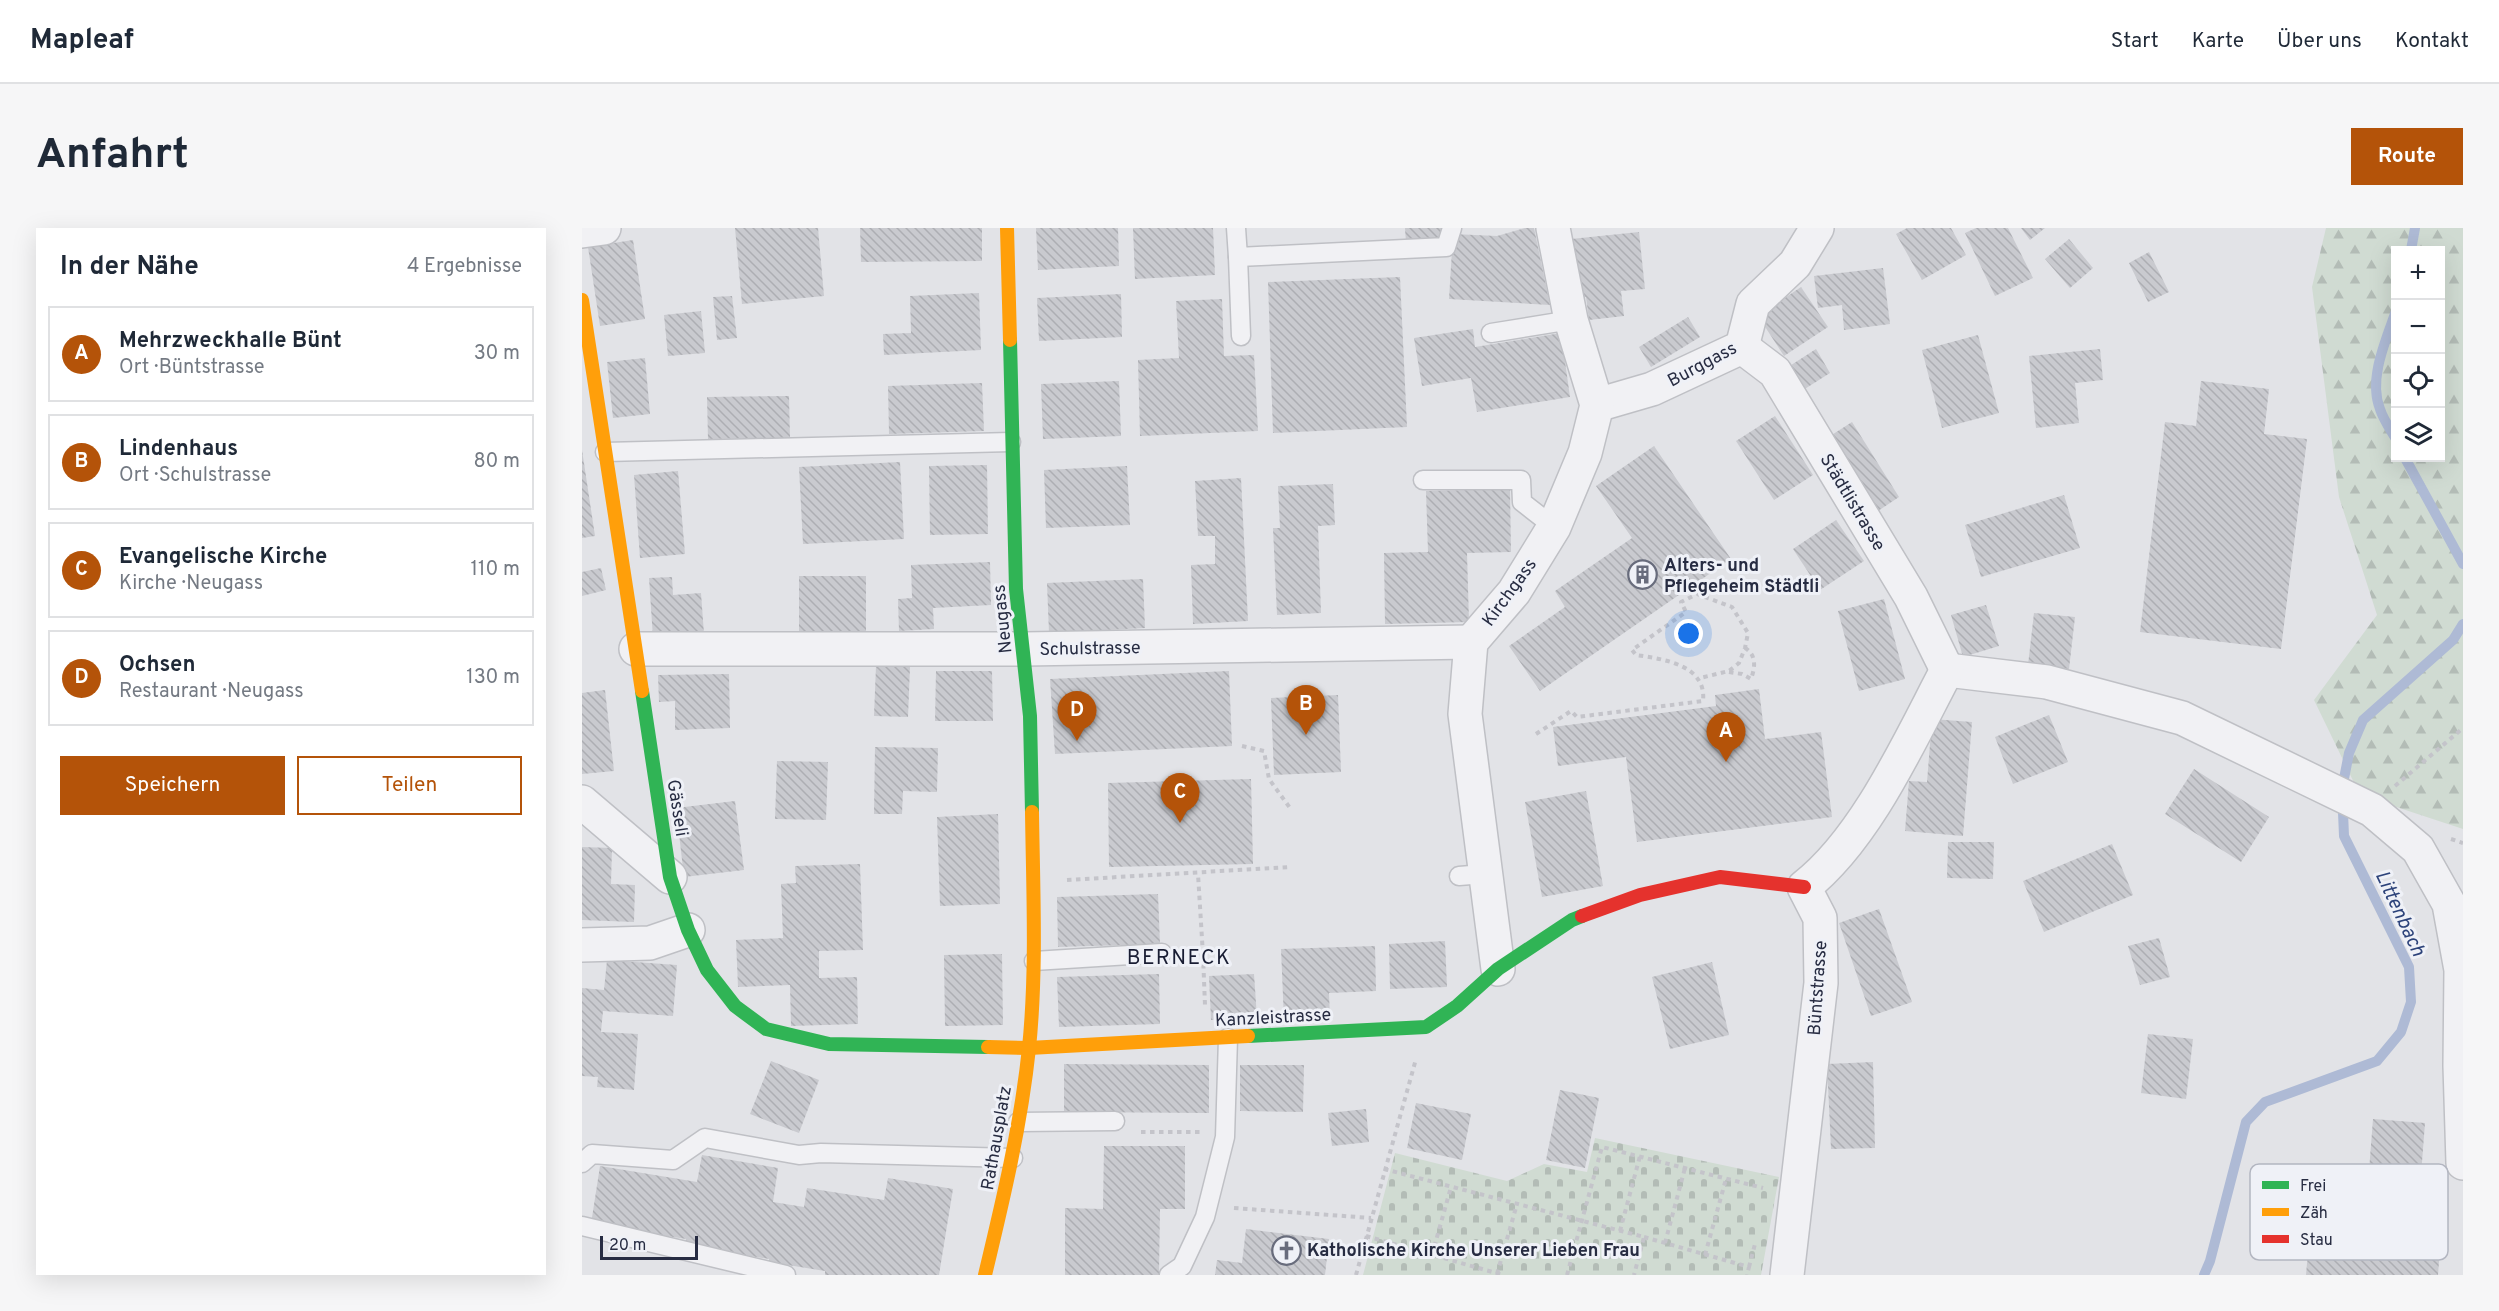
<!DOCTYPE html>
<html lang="de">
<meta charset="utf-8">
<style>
body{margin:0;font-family:Overpass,sans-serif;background:#f6f6f7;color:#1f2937}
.controls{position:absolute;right:18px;top:18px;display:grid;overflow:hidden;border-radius:0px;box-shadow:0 6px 24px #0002}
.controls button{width:54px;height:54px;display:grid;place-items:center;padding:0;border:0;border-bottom:2px solid #e0e1e3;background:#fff;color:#1f2937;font:30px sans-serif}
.scale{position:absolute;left:18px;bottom:15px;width:98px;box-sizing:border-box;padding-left:6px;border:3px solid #272c42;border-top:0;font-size:16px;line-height:21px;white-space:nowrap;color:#272c42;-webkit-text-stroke:4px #eff1f7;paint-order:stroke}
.you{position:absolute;left:1107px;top:406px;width:21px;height:21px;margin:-15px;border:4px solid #fff;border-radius:50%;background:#1a73e8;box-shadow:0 0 0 9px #1a73e833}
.badge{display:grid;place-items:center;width:39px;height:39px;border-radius:50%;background:#b45309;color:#fff;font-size:20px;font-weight:700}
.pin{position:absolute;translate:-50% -50px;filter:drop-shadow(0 2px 3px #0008)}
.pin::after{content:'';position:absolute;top:32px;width:21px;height:18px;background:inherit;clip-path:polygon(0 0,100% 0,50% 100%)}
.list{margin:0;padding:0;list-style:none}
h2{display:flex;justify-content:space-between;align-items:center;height:78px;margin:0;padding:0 24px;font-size:26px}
h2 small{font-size:20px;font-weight:400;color:#747a83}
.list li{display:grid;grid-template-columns:39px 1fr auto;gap:18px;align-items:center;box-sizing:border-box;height:96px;margin:0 12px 12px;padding:0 12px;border:2px solid #e0e1e3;border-radius:0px}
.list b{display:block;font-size:22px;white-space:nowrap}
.list p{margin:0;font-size:20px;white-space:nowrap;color:#747a83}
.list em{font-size:20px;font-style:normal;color:#747a83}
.actions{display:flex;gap:12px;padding:18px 24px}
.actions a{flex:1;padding:14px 0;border:2px solid #b45309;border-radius:0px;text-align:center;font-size:21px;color:#b45309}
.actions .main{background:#b45309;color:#fff}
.icon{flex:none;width:33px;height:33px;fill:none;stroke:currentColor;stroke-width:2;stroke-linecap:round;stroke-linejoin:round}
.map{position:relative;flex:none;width:1881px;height:1047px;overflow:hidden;border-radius:0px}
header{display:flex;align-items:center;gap:36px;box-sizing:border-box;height:84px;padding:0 30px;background:#fff;border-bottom:2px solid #e0e1e3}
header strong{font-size:28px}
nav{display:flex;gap:33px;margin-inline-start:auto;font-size:21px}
.intro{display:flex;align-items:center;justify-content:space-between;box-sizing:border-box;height:144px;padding:0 36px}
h1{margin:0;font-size:42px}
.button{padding:15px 27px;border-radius:0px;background:#b45309;color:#fff;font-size:21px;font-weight:700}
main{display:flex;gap:36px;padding:0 36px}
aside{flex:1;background:#fff;border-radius:0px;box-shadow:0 6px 24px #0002}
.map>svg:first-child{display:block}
.forest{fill:url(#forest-firs);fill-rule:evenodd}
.cemetery{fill:url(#cemetery-stones)}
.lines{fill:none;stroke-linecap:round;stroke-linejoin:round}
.stream{stroke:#aebad5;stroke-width:10}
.building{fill:url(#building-back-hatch)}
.lane-casing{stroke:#bfc0c5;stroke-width:21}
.street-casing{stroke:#bfc0c5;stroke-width:36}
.path{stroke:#c4c4ca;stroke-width:4;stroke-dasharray:4.5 4.5;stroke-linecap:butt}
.lane{stroke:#f1f1f4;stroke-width:18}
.street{stroke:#f1f1f4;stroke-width:33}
.fast{stroke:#30b455;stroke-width:14}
.slow{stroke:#ff9f0a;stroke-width:14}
.jam{stroke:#e5322d;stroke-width:14}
.labels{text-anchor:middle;stroke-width:6;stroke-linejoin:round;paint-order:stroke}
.street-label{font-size:18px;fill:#272c42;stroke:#eff1f7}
.poi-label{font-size:18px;font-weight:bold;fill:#272c42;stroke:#eff1f7;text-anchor:start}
.water-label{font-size:20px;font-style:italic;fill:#2d437a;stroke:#eff1f7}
.quarter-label{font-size:21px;letter-spacing:1.5px;fill:#191d33;stroke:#eff1f7}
.key{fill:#eff1f7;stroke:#b3b6c1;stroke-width:1.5}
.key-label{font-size:16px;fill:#272c42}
</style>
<header>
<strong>Mapleaf</strong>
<nav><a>Start</a><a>Karte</a><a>Über uns</a><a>Kontakt</a></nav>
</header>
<div class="intro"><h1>Anfahrt</h1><a class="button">Route</a></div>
<main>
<aside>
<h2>In der Nähe<small>4 Ergebnisse</small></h2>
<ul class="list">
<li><span class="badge">A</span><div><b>Mehrzweckhalle Bünt</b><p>Ort · Büntstrasse</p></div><em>30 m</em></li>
<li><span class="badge">B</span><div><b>Lindenhaus</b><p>Ort · Schulstrasse</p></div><em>80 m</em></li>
<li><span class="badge">C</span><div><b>Evangelische Kirche</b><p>Kirche · Neugass</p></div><em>110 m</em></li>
<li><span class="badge">D</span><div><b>Ochsen</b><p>Restaurant · Neugass</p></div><em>130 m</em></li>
</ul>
<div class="actions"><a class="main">Speichern</a><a>Teilen</a></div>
</aside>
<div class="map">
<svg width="1881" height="1047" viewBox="0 0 1881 1047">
<defs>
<pattern id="forest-firs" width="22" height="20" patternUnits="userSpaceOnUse" patternTransform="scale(1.5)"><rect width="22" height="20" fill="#d0dbd2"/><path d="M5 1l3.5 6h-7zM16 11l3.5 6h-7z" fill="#b3bcb6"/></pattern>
<pattern id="cemetery-stones" width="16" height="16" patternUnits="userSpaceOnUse" patternTransform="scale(1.5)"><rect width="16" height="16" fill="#d0dbd2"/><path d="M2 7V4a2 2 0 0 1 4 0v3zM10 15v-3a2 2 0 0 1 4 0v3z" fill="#b3bcb6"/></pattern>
<pattern id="building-back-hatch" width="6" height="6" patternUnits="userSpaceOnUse" patternTransform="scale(1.5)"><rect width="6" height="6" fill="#c9cacf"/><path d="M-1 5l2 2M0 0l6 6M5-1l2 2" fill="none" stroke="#adaeb3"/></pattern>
</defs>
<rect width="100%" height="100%" fill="#e2e3e7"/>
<path class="forest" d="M1744 0H1881V601L1778 567 1732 472 1795 387 1757 269 1730 59ZM1814 22H1858V230H1814Z"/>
<polygon class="cemetery" points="1013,910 1197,949 1179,1047 781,1047 813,925 925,953 962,936 1005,944"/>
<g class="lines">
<g class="stream">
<polyline points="1829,22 1833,0"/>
<path d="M1814 83C1804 112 1786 151 1798 181 1801 191 1808 201 1814 211"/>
<polyline points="1823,230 1881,336"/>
<polyline points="1622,1047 1628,1033 1664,894 1683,874 1795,833 1819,804 1829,774 1827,739 1762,608 1760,561 1767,525 1781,492 1871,412 1881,396"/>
</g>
</g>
<g class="building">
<polygon points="153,0 236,0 242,68 160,76"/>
<polygon points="278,0 400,0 400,33 279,34"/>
<polygon points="454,0 536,0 537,38 456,42"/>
<polygon points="551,0 631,0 633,47 553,51"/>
<polygon points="823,0 861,0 861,13 824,15"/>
<polygon points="943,0 952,0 968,77 867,71 871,6 915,8"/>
<polygon points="1325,0 1369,0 1384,27 1340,52 1314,6"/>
<polygon points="1394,0 1426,0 1451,50 1413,68 1383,5"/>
<polygon points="1439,0 1463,0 1448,12"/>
<polygon points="1057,4 1063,61 1039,63 1042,88 1007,92 1004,69 995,70 989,11"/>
<polygon points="1487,11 1511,40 1488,60 1463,31"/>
<polygon points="51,12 63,91 18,98 6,19"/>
<polygon points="1567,24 1587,64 1566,74 1547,35"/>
<polygon points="1301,40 1308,96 1262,102 1260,77 1236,80 1232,48"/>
<polygon points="818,49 825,199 691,205 686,54"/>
<polygon points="1219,59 1246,99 1202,128 1176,88"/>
<polygon points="397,65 399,122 302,127 301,106 329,105 328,68"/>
<polygon points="539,66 540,109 457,113 455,70"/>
<polygon points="150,68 155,110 135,112 131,69"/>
<polygon points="640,71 642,128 672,127 676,203 558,208 556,132 597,130 594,73"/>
<polygon points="119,83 123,125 86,128 82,87"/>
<polygon points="1106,89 1118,109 1069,139 1057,119"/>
<polygon points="891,101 893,119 979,105 988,169 895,184 889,150 840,158 832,110"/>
<polygon points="1396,107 1417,185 1360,200 1340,122"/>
<polygon points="1234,121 1248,145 1218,164 1203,141"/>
<polygon points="1518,121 1521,152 1493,155 1497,195 1454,200 1447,128"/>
<polygon points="63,130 68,186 31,190 25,134"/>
<polygon points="537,153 539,208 461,211 459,156"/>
<polygon points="1619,153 1687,161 1682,206 1725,211 1699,421 1558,404 1583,194 1614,198"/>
<polygon points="400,155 402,203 307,206 306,158"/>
<polygon points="207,168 208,210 126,211 125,169"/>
<polygon points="1193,188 1231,247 1192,272 1154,213"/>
<polygon points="1270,194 1317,269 1293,285 1245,210"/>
<polygon points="1072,218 1149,331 958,463 927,418 983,379 973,363 1050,310 1014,258"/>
<polygon points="0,222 13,308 0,310"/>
<polygon points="318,234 322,311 221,316 217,239"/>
<polygon points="405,237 406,306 348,307 347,238"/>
<polygon points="545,238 548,297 464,300 462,242"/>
<polygon points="96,243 103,326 58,330 52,247"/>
<polygon points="659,250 666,393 611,396 609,337 633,336 633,308 616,308 613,253"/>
<polygon points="751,256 753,297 736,298 739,385 695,387 691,300 698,300 696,258"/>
<polygon points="928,261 929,324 885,325 887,394 803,396 802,325 846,324 844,263"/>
<polygon points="1482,267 1498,320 1399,349 1383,297"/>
<polygon points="1254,292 1282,333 1238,362 1211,321"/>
<polygon points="408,334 409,377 351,380 352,401 317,403 316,371 330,370 329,337"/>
<polygon points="19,340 24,362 0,368 0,344"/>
<polygon points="217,348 284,348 284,408 217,409"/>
<polygon points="90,349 91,367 119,365 122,406 71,410 67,350"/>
<polygon points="561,351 563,400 467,405 465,355"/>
<polygon points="1302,371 1323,451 1277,463 1256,383"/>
<polygon points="1404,377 1417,418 1381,429 1369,387"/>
<polygon points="1452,385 1493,389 1487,441 1446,437"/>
<polygon points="294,438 328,439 326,489 292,488"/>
<polygon points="354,443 410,443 411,493 353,493"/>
<polygon points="647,443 650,518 473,526 468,451"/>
<polygon points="147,446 148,500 93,502 93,473 77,474 76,447"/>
<polygon points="1177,461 1183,511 1239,504 1250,589 1055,614 1044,529 976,538 971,499 1134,478 1133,467"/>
<polygon points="23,462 32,543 0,546 0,465"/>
<polygon points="756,467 759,544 692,547 689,470"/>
<polygon points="1467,487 1486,534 1431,556 1413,509"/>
<polygon points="1350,491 1390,494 1381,608 1323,603 1327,553 1345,554"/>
<polygon points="293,519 356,520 355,564 321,563 320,586 292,586"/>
<polygon points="195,533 246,534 244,592 193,591"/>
<polygon points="1612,541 1687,589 1659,634 1583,586"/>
<polygon points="669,551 671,636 527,639 526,555"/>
<polygon points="1004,563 1021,658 960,669 943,574"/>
<polygon points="153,573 162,642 102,649 94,580"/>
<polygon points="416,586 418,676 358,678 355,589"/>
<polygon points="1366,614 1412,614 1411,651 1365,650"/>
<polygon points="1530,616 1551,667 1462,704 1441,653"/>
<polygon points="0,619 30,620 29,656 53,657 52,694 0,692"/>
<polygon points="278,636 281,722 237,723 237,750 275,749 276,796 209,798 208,757 156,759 154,712 201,710 199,656 214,655 213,638"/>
<polygon points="576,666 578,716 476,719 475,669"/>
<polygon points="1297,681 1330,774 1289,788 1257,695"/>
<polygon points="1577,710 1588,749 1558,757 1546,718"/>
<polygon points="863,713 865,759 808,761 807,716"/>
<polygon points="793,718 794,763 747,765 748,790 702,792 699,721"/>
<polygon points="420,726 421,797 363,798 362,727"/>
<polygon points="25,732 95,737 91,788 21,783 19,804 56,806 52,862 15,859 16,849 0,848 0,760 22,762"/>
<polygon points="1130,734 1147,807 1088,821 1070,749"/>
<polygon points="577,746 578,796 477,799 475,749"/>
<polygon points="672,746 675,790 629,792 627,748"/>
<polygon points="1566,806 1611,811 1604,871 1559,865"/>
<polygon points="189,833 237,852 217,905 168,886"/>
<polygon points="1291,834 1293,920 1249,921 1245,836"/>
<polygon points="482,836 627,837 627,885 482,884"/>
<polygon points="658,837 722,837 721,884 658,883"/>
<polygon points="978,862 1017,870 1003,940 964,932"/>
<polygon points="834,875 889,886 880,932 825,920"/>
<polygon points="784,881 787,914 750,918 746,885"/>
<polygon points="1791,891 1843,895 1838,960 1786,956"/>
<polygon points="522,918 603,918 603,981 578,981 577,1047 483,1047 483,980 521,981"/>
<polygon points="120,927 196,940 191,974 222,979 225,960 302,972 306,950 371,961 357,1047 243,1047 243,1043 187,1034 187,1031 103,1017 104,1011 9,996 18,938 115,954"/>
<polygon points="1728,999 1859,1008 1856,1047 1724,1047"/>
<polygon points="664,1001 747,1011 743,1047 633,1047 635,1032 660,1035"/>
</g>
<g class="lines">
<defs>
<g id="lane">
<polyline points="654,0 656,29 864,19 870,0"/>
<polyline points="656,29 659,108"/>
<polyline points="909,105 989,92"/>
<polyline points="23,224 429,214"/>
<polyline points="841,252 939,252 940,274 972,299"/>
<polyline points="877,648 902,646"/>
<polyline points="452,733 580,725"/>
<polyline points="436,894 533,893"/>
<polyline points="0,935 10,926 91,932 123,910 217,927 239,925 431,930"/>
<polyline points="0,998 204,1047"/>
<polyline points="587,1047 600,1038 623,989 643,909 646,810"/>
</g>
<g id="street">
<polyline points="0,3 22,0"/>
<polyline points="1160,119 1193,144 1329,369 1365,442"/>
<polyline points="1015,177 1070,161 1160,119 1171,76 1213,36 1235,0"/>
<polyline points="54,421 442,421 889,414"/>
<polyline points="1365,442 1465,454 1600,490 1790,582 1836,621 1867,676 1879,742 1878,838 1881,935"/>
<polyline points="0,574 88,649"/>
<polyline points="0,717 68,715 106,702"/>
<polyline points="916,741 883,486 889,414 932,364 972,299 1003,225 1015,177 989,92 971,0"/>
<path d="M1205 1047 1239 755 1238 690 1222 659C1284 611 1328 512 1365 442"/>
</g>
</defs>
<use href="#lane" class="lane-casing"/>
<use href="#street" class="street-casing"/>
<g class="path">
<path d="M1147 444 1160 446 1169 451C1173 440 1175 427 1163 420"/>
<path d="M954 506 989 483 995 489 1121 473C1125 437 1081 431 1054 427L1050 422 1104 384 1099 374 1115 366 1150 379 1166 405 1163 420 1157 435 1147 443 1118 450"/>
<polyline points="660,518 682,523 687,551 708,580"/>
<polyline points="1813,558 1881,500"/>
<polyline points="1869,611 1881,615"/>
<polyline points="485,652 708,639"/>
<polyline points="604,726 621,727 616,646"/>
<polyline points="621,727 623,777"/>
<polyline points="559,904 619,904"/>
<polyline points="802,941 1062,1009 1052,1047"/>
<polyline points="652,980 789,990"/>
<polyline points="1038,1003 1058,928"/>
<polyline points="784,1008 921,1047"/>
<polyline points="1062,1009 1167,1039 1165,1047"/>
<polyline points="1083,1015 1103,940"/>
<polyline points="850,1027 869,959"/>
<polyline points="1123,1027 1144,951"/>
<polyline points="1167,1039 1173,1016"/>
<polyline points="915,1046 935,976"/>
<polyline points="774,1047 834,831"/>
<polyline points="985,1047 1020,919 1181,960"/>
</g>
<use href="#lane" class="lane"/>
<use href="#street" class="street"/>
<g class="fast">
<polyline points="428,112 434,361 448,488 450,584"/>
<polyline points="60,463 88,649 106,702 125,742 153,778 184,801 247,816 406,819"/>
<polyline points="666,808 844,799 875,778 916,741 990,692 1000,688"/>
</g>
<g class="slow">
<polyline points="425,0 428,112"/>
<polyline points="0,72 60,463"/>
<polyline points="406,819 447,820 666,808"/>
<path d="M403 1047C421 972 439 897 447 820 455 741 451 662 450 584"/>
</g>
<polyline class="jam" points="1000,688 1058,667 1138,649 1222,659"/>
</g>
<defs>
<symbol id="building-ring" viewBox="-11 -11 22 22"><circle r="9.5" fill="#eff1f7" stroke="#686c7c" stroke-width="1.5"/><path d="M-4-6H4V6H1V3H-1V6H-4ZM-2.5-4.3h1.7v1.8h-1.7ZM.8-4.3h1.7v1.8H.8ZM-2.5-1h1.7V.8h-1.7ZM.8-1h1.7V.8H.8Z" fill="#686c7c"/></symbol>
<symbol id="church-ring" viewBox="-11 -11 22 22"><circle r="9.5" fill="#eff1f7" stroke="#686c7c" stroke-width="1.5"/><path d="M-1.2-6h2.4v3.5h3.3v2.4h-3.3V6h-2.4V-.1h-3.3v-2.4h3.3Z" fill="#686c7c"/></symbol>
</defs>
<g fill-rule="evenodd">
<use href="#building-ring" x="1044" y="330" width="33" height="33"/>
<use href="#church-ring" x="688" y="1006" width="33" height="33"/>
</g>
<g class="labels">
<g class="street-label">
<text transform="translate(1120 136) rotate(-28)" y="6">Burggass</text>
<text transform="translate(1271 274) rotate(59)" y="6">Städtlistrasse</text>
<text transform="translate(927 364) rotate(-54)" y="6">Kirchgass</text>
<text transform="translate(420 391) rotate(-96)" y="6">Neugass</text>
<text transform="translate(508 420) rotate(-1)" y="6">Schulstrasse</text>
<text transform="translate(96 580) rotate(81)" y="6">Gässeli</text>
<text transform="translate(1235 760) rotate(-86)" y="6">Büntstrasse</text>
<text transform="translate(691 789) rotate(-3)" y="6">Kanzleistrasse</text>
<text transform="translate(414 910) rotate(-80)" y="6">Rathausplatz</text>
</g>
<g class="poi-label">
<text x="1082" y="343">Alters- und<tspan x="1082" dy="21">Pflegeheim Städtli</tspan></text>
<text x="725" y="1028">Katholische Kirche Unserer Lieben Frau</text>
</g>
<g class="water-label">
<text transform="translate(1819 685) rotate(65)" y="7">Littenbach</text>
</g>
<g class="quarter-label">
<text x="597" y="736">BERNECK</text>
</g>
</g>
<rect x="1668" y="936" width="198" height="96" rx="9" class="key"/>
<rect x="1680" y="953" width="27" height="8" fill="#30b455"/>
<rect x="1680" y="980" width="27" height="8" fill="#ff9f0a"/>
<rect x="1680" y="1007" width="27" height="8" fill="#e5322d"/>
<g class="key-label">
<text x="1718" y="963">Frei</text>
<text x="1718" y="990">Zäh</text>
<text x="1718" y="1017">Stau</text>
</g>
</svg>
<div class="controls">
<button>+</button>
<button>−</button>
<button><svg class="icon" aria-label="locate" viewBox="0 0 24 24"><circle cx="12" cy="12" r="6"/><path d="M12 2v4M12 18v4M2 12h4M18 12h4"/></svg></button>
<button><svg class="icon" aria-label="layers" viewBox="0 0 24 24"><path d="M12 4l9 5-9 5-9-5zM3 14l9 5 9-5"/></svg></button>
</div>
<div class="scale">20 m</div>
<div class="you"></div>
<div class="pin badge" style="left:1144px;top:534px">A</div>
<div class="pin badge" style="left:724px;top:507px">B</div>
<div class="pin badge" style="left:598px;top:595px">C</div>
<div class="pin badge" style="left:495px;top:513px">D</div>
</div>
</main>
